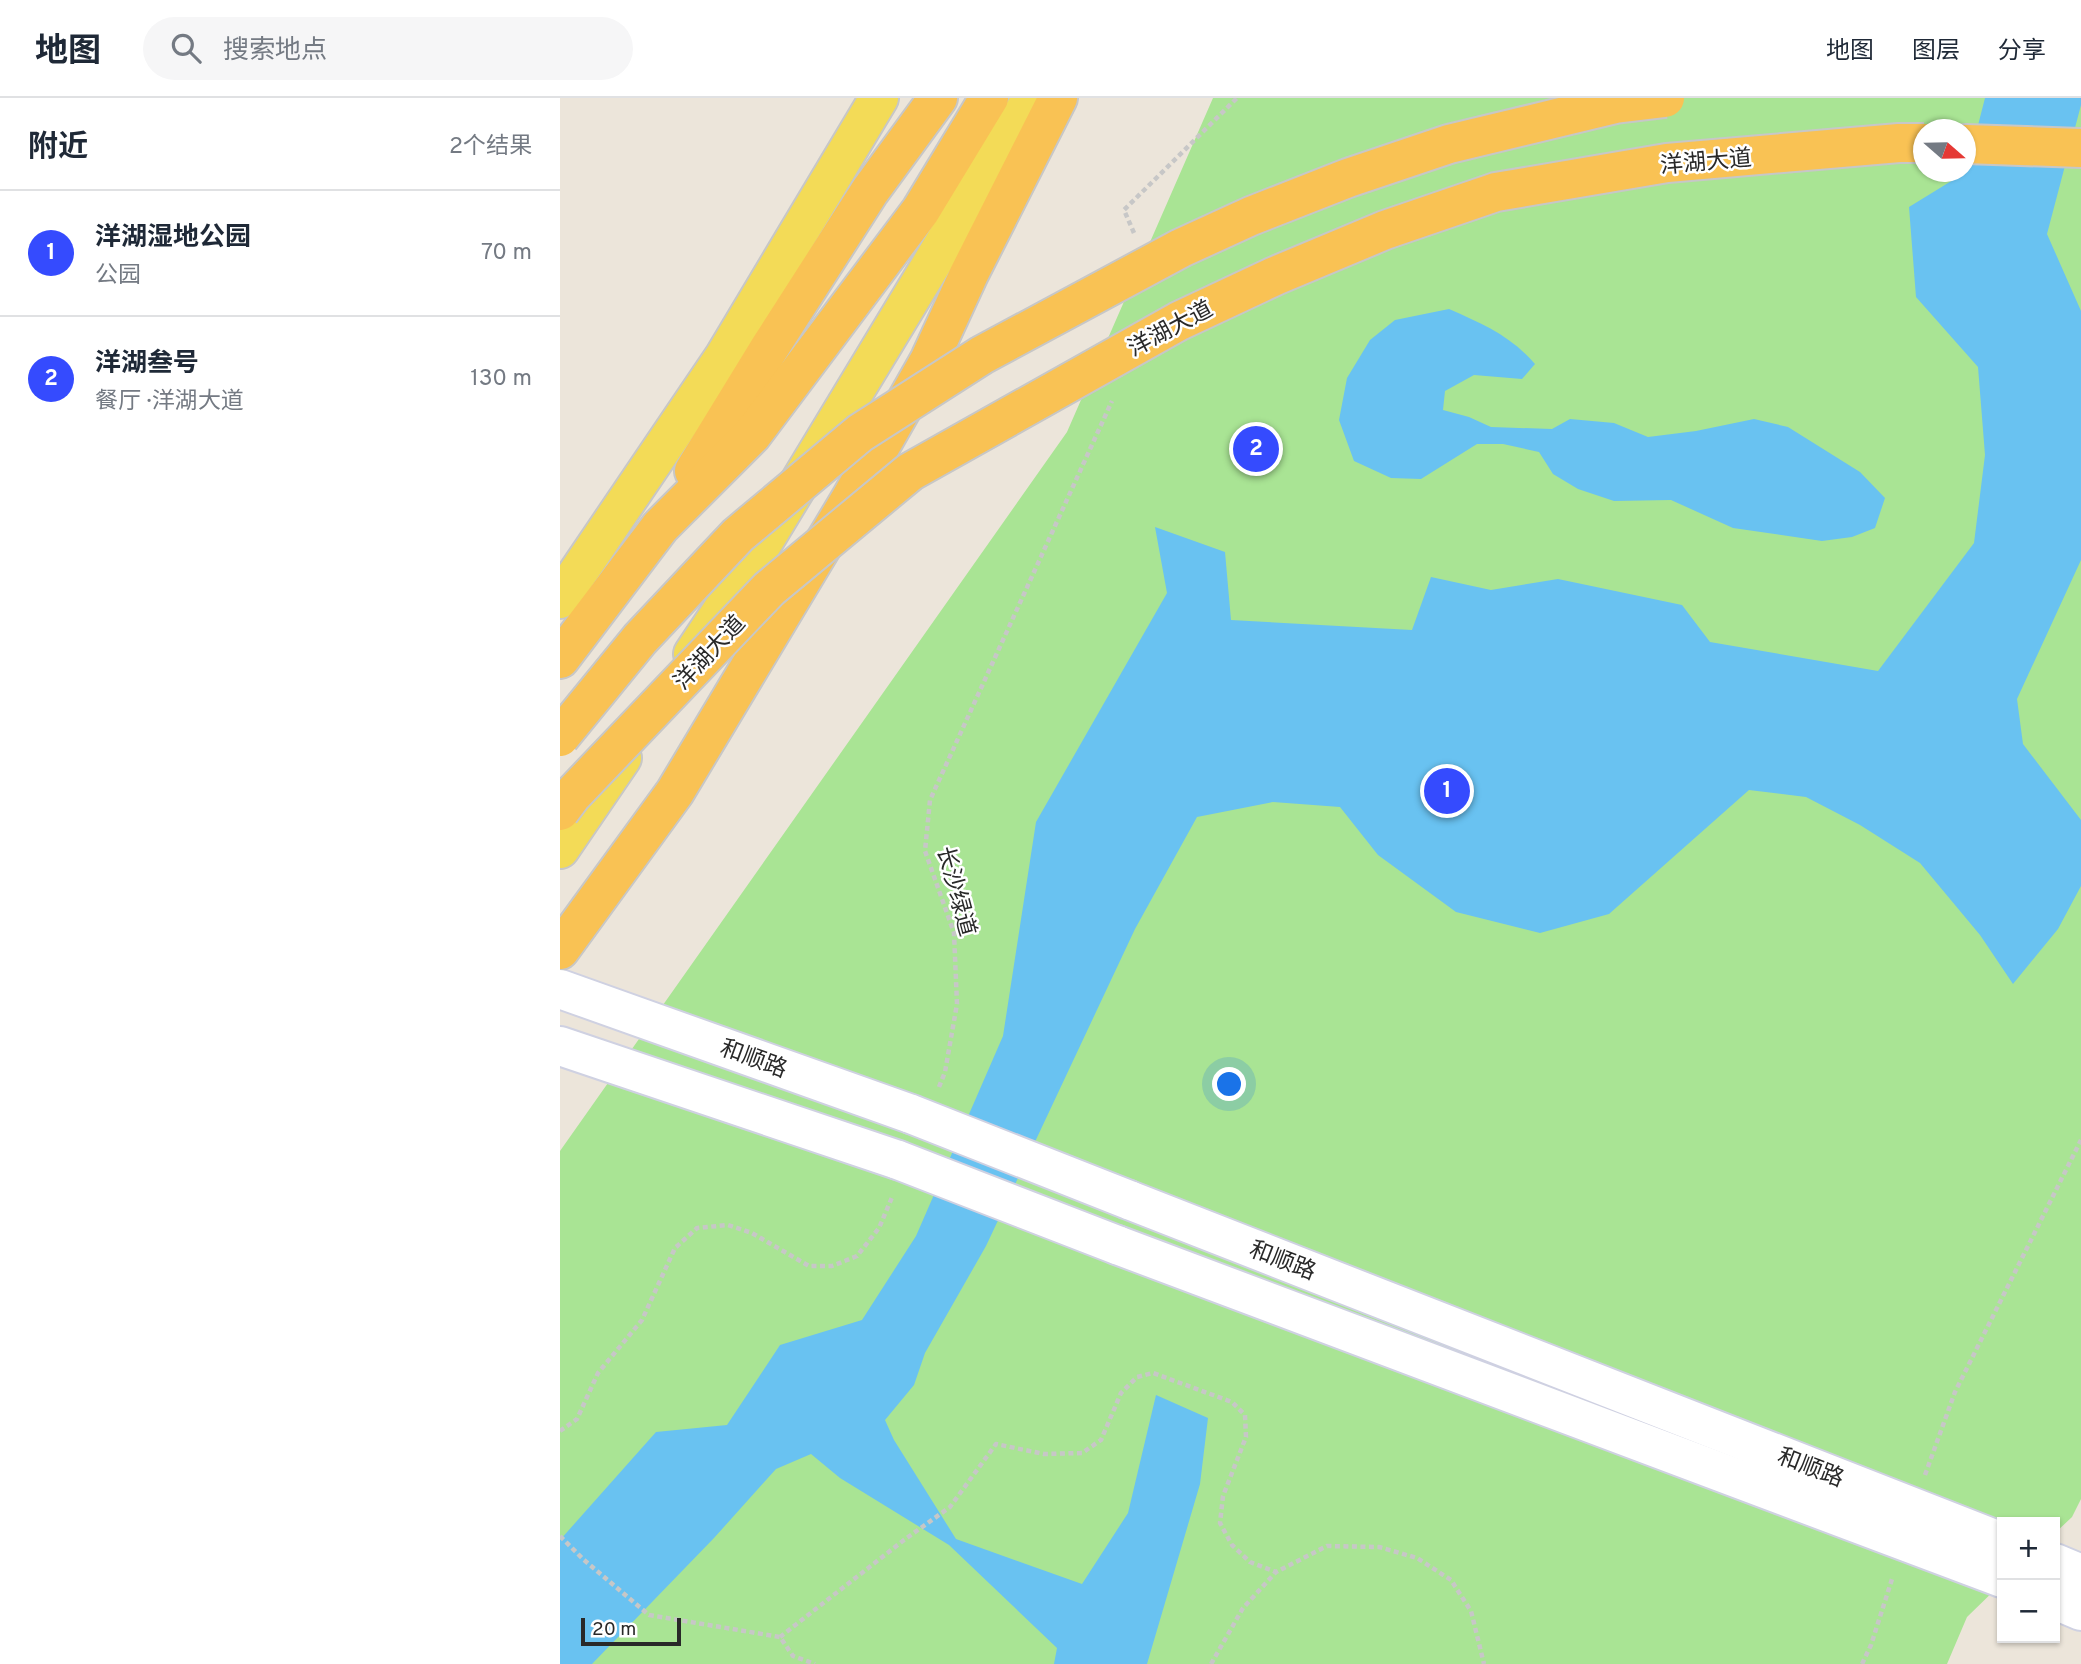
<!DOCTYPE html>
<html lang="zh">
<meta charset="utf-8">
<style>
body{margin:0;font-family:Overpass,"Noto Sans SC",sans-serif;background:#f6f6f7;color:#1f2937}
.controls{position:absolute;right:21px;bottom:21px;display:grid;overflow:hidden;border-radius:0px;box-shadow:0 2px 5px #0004}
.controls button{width:63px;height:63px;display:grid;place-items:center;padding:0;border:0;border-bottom:2px solid #e0e1e3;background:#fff;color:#1f2937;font:35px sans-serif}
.compass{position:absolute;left:1353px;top:21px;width:63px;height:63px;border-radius:50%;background:#fff;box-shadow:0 2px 5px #0004;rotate:110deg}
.scale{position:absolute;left:21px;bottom:18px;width:100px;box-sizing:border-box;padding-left:7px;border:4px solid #292929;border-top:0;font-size:19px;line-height:24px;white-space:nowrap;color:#292929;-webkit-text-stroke:5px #fff;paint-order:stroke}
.you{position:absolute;left:670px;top:987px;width:24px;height:24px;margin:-18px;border:5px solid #fff;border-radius:50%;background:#1a73e8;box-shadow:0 0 0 10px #1a73e833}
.badge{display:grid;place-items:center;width:46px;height:46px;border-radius:50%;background:#354bfe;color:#fff;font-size:23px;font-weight:700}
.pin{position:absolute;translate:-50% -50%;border:4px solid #fff;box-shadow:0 2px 7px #0006}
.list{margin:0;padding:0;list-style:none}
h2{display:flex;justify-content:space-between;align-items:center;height:91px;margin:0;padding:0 28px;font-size:30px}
h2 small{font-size:23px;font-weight:400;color:#747a83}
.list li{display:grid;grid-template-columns:46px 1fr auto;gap:21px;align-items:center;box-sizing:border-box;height:126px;padding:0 28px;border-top:2px solid #e0e1e3}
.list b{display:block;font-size:26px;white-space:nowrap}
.list p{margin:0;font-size:23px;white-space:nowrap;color:#747a83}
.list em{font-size:23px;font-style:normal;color:#747a83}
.icon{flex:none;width:38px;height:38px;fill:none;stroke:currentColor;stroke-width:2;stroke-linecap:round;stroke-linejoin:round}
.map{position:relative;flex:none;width:1521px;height:1566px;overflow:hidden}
header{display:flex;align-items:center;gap:42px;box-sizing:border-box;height:98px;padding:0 35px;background:#fff;border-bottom:2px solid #e0e1e3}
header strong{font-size:33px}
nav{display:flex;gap:38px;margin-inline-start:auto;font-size:24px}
.search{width:490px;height:63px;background:#f6f6f7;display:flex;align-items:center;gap:18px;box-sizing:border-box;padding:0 24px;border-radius:38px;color:#747a83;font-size:26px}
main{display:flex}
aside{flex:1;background:#fff}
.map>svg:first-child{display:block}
.green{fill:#a9e494;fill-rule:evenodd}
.water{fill:#69c2f1}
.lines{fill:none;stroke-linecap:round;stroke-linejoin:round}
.secondary-casing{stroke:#cfd1e2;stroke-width:42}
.primary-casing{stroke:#c7c7c7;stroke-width:42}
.trunk-casing{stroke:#c7c7c7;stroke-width:42}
.path{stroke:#c7c7c7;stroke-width:4.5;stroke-dasharray:5 3.5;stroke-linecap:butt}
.secondary{stroke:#fff;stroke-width:38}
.primary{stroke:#f3db57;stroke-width:38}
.trunk{stroke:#f9c254;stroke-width:38}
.secondary-bridge-casing{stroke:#cfd1e2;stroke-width:42;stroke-linecap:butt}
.trunk-bridge-casing{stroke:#c7c7c7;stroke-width:42;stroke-linecap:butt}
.secondary-bridge{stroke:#fff;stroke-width:38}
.trunk-bridge{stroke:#f9c254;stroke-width:38}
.labels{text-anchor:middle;stroke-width:5;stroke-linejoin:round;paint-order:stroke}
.street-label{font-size:23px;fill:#292929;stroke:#fff}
</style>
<header>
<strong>地图</strong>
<div class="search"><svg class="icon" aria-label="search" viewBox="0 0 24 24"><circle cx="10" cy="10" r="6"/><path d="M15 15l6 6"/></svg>搜索地点</div>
<nav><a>地图</a><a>图层</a><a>分享</a></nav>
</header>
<main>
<aside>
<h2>附近<small>2个结果</small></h2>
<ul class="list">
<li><span class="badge">1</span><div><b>洋湖湿地公园</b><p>公园</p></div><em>70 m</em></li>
<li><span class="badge">2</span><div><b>洋湖叁号</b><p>餐厅 · 洋湖大道</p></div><em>130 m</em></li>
</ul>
</aside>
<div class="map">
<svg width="1521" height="1566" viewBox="0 0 1521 1566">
<rect width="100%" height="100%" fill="#ece5da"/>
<path class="green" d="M653 0H1521V1401L1512 1419 1495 1435V1424H1442V1485L1407 1519 1387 1566H0V1053L507 334ZM1364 32H1406V74H1364Z"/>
<g class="water">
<polygon points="1425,0 1521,0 1521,7 1487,136 1521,213 1521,462 1457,601 1463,646 1521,722 1521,788 1498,831 1453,886 1420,837 1360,765 1300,727 1246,699 1189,692 1049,816 980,835 896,814 818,757 780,709 713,704 637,719 575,831 426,1148 365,1255 354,1287 325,1322 334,1342 396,1441 522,1486 568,1415 596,1297 648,1320 640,1386 587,1566 494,1566 497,1550 389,1447 280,1380 251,1356 216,1371 154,1440 32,1566 0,1566 0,1442 96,1334 167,1327 220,1247 302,1222 356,1138 443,938 476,724 607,495 595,429 665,454 671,522 852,532 871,479 931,492 998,481 1122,507 1150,544 1318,573 1414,445 1425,357 1418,269 1356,199 1349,109 1406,74"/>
<path d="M889 211C923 226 951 238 975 266L962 281 914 277 885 293 883 312 909 319 931 329 992 331 1010 321 1054 325 1088 339 1136 333 1194 321 1228 329 1300 374 1325 400 1315 430 1292 439 1262 443 1173 430 1111 402 1054 403 1018 391 993 376 979 354 943 346H917L861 381 831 380 794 363 779 322 787 280 810 242 835 222Z"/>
</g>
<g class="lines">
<defs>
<g id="secondary">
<polyline points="0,891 351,1016"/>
<polyline points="0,948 338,1062"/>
<polyline points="569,1102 1442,1444"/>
<polyline points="557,1147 1442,1480"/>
<polyline points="1495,1465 1521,1476"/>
<polyline points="1495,1502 1521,1513"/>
</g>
<g id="primary">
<polyline points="0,501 164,259 319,0"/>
<polyline points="133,556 161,514 472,0"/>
<polyline points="0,751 62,660"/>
</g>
<g id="trunk">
<polyline points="1406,46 1521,50"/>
<polyline points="134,373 210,249 310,93 378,0"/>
<polyline points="0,561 100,429 192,337 361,112 429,0"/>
<polyline points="0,852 115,694 291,400 369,263 409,176 498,0"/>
</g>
</defs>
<use href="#secondary" class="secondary-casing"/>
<use href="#primary" class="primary-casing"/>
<use href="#trunk" class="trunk-casing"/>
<g class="path">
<polyline points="574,135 564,112 677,0"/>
<polyline points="379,989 385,974 397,906 394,835 365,753 370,702 552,303"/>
<polyline points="0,1333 17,1321 38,1275 82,1222 115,1150 137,1130 168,1127 192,1135 249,1168 272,1168 297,1158 319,1130 333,1097"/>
<polyline points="1365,1377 1395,1294 1521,1042"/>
<polyline points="0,1438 24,1462 89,1517 220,1539 233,1558 255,1566"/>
<polyline points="220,1539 344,1442 390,1409 436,1346 484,1356 522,1355 541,1342 561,1295 577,1279 593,1275 672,1304 685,1317 686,1339 663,1398 660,1425 672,1447 690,1464 716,1474"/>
<polyline points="651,1566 683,1510 716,1474 767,1448 819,1449 857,1460 891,1482 911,1513 924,1566"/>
<polyline points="1302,1566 1311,1547 1333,1478"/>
</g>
<use href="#secondary" class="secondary"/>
<use href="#primary" class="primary"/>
<use href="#trunk" class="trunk"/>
<defs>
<g id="secondary-bridge">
<polyline points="351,1016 569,1102"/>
<polyline points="338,1062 557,1147"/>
</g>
<g id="trunk-bridge">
<polyline points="0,639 80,541 178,437 300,335 422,257 621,150 691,118 788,80 889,46 1055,6 1105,0"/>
<polyline points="0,713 12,697 209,491 350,374 619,223 715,178 825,132 936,94 1107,65 1339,45 1364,45"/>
</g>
</defs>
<use href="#secondary-bridge" class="secondary-bridge-casing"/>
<use href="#trunk-bridge" class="trunk-bridge-casing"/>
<use href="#secondary-bridge" class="secondary-bridge"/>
<use href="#trunk-bridge" class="trunk-bridge"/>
</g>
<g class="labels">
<g class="street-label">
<text transform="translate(1146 63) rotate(-5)" y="8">洋湖大道</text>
<text transform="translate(610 230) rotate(-28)" y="8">洋湖大道</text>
<text transform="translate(149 554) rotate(-47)" y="8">洋湖大道</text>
<text transform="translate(397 793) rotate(75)" y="8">长沙绿道</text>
<text transform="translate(194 960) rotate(20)" y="8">和顺路</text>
<text transform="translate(723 1162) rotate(21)" y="8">和顺路</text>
<text transform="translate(1251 1369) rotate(21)" y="8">和顺路</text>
</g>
</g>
</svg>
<div class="controls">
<button>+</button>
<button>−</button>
</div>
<svg class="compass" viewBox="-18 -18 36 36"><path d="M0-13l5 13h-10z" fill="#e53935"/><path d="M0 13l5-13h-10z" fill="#747a83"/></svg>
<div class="scale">20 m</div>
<div class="you"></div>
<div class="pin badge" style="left:887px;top:693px">1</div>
<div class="pin badge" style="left:696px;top:351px">2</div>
</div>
</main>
